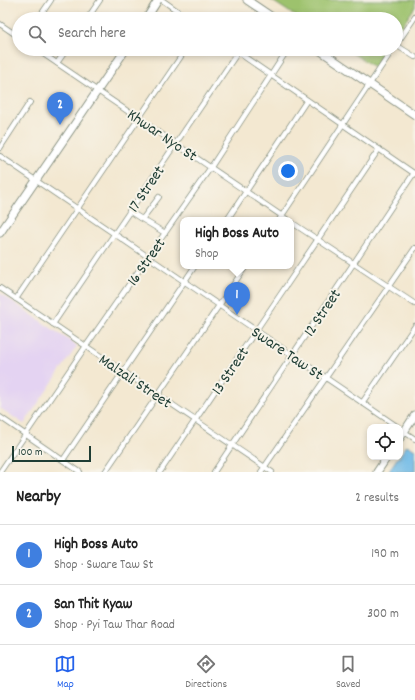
<!DOCTYPE html>
<meta charset="utf-8">
<style>
body{margin:0;font-family:Dekko,sans-serif;background:#f6f6f6;color:#222}
.controls{position:absolute;right:12px;bottom:12px;display:grid;overflow:hidden;border-radius:8px;box-shadow:0 2px 6px #0003}
.controls button{width:36px;height:36px;display:grid;place-items:center;padding:0;border:0;border-bottom:1px solid #e0e0e0;background:#fff;color:#222;font:20px sans-serif}
.scale{position:absolute;left:12px;bottom:10px;width:79px;box-sizing:border-box;padding-left:4px;border:2px solid #1f3d34;border-top:0;font-size:11px;line-height:14px;white-space:nowrap;color:#1f3d34;-webkit-text-stroke:3px #f7f3e8;paint-order:stroke}
.you{position:absolute;left:288px;top:171px;width:14px;height:14px;margin:-10px;border:3px solid #fff;border-radius:50%;background:#1a73e8;box-shadow:0 0 0 6px #1a73e833}
.badge{display:grid;place-items:center;width:26px;height:26px;border-radius:50%;background:#2563eb;color:#fff;font-size:13px;font-weight:700}
.pin{position:absolute;translate:-50% -33px;filter:drop-shadow(0 1px 2px #0008)}
.pin::after{content:'';position:absolute;top:21px;width:14px;height:12px;background:inherit;clip-path:polygon(0 0,100% 0,50% 100%)}
.popup{position:absolute;left:180px;top:217px;width:114px;height:52px;box-sizing:border-box;display:grid;place-content:center;border-radius:8px;background:#fff;filter:drop-shadow(0 1px 3px #0005);font-size:13px;white-space:nowrap;color:#767676}
.popup b{font-size:15px;color:#222}
.popup::after{content:'';position:absolute;left:50%;top:100%;margin-left:-8px;border:8px solid transparent;border-top-color:#fff}
.list{margin:0;padding:0;list-style:none}
h2{display:flex;justify-content:space-between;align-items:center;height:52px;margin:0;padding:0 16px;font-size:17px}
h2 small{font-size:13px;font-weight:400;color:#767676}
.list li{display:grid;grid-template-columns:26px 1fr auto;gap:12px;align-items:center;box-sizing:border-box;height:60px;padding:0 16px;border-top:1px solid #e0e0e0}
.list b{display:block;font-size:15px;white-space:nowrap}
.list p{margin:0;font-size:13px;white-space:nowrap;color:#767676}
.list em{font-size:13px;font-style:normal;color:#767676}
.icon{flex:none;width:22px;height:22px;fill:none;stroke:currentColor;stroke-width:2;stroke-linecap:round;stroke-linejoin:round}
.map{position:relative;flex:none;width:415px;height:472px;overflow:hidden}
.search{position:absolute;background:#fff;box-shadow:0 2px 6px #0003;left:12px;right:12px;top:12px;height:44px;display:flex;align-items:center;gap:10px;box-sizing:border-box;padding:0 14px;border-radius:22px;color:#767676;font-size:15px}
.sheet{height:172px;background:#fff}
nav{display:flex;justify-content:space-around;align-items:center;box-sizing:border-box;height:56px;border-top:1px solid #e0e0e0;background:#fff;font-size:11px;color:#767676}
nav a{display:grid;justify-items:center;gap:2px}
nav .on{color:#2563eb}
.map>svg:first-child{display:block}
.built{fill:#e4d3f2}
.green{fill:#9dc26d;stroke:#5e8050}
.water{fill:#6ebae7;stroke:#467c8e}
.lines{fill:none;stroke-linecap:round;stroke-linejoin:round}
.street-casing{stroke:#899282;stroke-width:6}
.secondary-casing{stroke:#899282;stroke-width:9}
.street{stroke:#fff;stroke-width:4.5}
.secondary{stroke:#fff;stroke-width:7}
.labels{text-anchor:middle;stroke-width:4;stroke-linejoin:round;paint-order:stroke}
.street-label{font-size:16px;fill:#1f3d34;stroke:#f7f3e8}
</style>
<div class="map">
<svg width="415" height="472" viewBox="0 0 415 472">
<rect width="100%" height="100%" fill="#f7f3e8"/>
<filter id="ink" filterUnits="userSpaceOnUse"><feTurbulence type="fractalNoise" baseFrequency=".025" numOctaves="2"/><feDisplacementMap in="SourceGraphic" scale="8" xChannelSelector="R" yChannelSelector="G"/><feConvolveMatrix kernelMatrix="1 2 1 2 8 2 1 2 1" color-interpolation-filters="sRGB"/></filter>
<filter id="wash" filterUnits="userSpaceOnUse"><feTurbulence type="fractalNoise" baseFrequency=".012" numOctaves="4" result="noise"/><feDisplacementMap in="SourceGraphic" scale="16" xChannelSelector="R" yChannelSelector="G"/><feGaussianBlur stdDeviation="0.9" result="paint"/><feColorMatrix in="noise" values="0 0 0 0 0 0 0 0 0 0 0 0 0 0 0 0 0 1.4 0 .05"/><feComposite in="paint" operator="in"/></filter>
<g filter="url(#wash)">
<rect width="100%" height="100%" fill="#f3e8d1"/>
<polygon class="built" points="0,293 77,346 24,424 0,408"/>
<g class="green">
<polygon points="271,0 415,0 415,7 396,35 396,19 300,19"/>
<polygon points="346,49 386,49 374,67"/>
</g>
<polygon class="water" points="407,445 415,450 415,472 388,472 398,457 400,457 400,455"/>
</g>
<g filter="url(#ink)">
<g class="lines">
<defs>
<g id="street">
<polyline points="162,0 189,19"/>
<polyline points="415,17 396,45 415,57"/>
<polyline points="38,19 51,0"/>
<polyline points="87,19 100,0"/>
<polyline points="0,24 19,37"/>
<polyline points="36,49 288,220"/>
<polyline points="233,49 415,174"/>
<polyline points="57,63 67,49"/>
<polyline points="0,148 30,102"/>
<polyline points="0,156 398,427"/>
<polyline points="129,211 140,218 143,218 159,197"/>
<polyline points="140,218 165,233"/>
<polyline points="227,220 307,100"/>
<polyline points="279,220 393,49"/>
<polyline points="291,222 415,304"/>
<polyline points="0,288 272,472"/>
<polyline points="16,299 186,49"/>
<polyline points="53,324 238,52"/>
<polyline points="362,403 415,326"/>
<polyline points="0,417 80,472"/>
<polyline points="403,431 415,439"/>
<polyline points="63,460 195,266"/>
<polyline points="0,472 86,346 211,167 288,49"/>
<polyline points="105,472 246,266"/>
<polyline points="160,472 379,149"/>
<polyline points="214,472 414,173"/>
<polyline points="261,472 415,248"/>
</g>
<g id="secondary">
<polyline points="247,0 275,19"/>
<polyline points="146,19 158,0"/>
<polyline points="318,49 415,115"/>
<polyline points="0,233 126,49"/>
<polyline points="400,438 415,415"/>
<polyline points="377,472 387,457"/>
</g>
</defs>
<use href="#street" class="street-casing"/>
<use href="#secondary" class="secondary-casing"/>
<use href="#street" class="street"/>
<use href="#secondary" class="secondary"/>
</g>
</g>
<g class="labels">
<g class="street-label">
<text transform="translate(163 134) rotate(34)" y="6">Khwar Nyo St</text>
<text transform="translate(145 188) rotate(-56)" y="6">17 Street</text>
<text transform="translate(145 261) rotate(-55)" y="6">16 Street</text>
<text transform="translate(321 312) rotate(-56)" y="6">12 Street</text>
<text transform="translate(288 352) rotate(34)" y="6">Sware Taw St</text>
<text transform="translate(229 370) rotate(-56)" y="6">13 Street</text>
<text transform="translate(136 380) rotate(34)" y="6">Malzali Street</text>
</g>
</g>
</svg>
<div class="controls">
<button><svg class="icon" aria-label="locate" viewBox="0 0 24 24"><circle cx="12" cy="12" r="6"/><path d="M12 2v4M12 18v4M2 12h4M18 12h4"/></svg></button>
</div>
<div class="scale">100 m</div>
<div class="you"></div>
<div class="pin badge" style="left:237px;top:315px;background:#3f7fe0">1</div>
<div class="popup"><b>High Boss Auto</b>Shop</div>
<div class="pin badge" style="left:60px;top:125px;background:#3f7fe0">2</div>
<div class="search"><svg class="icon" aria-label="search" viewBox="0 0 24 24"><circle cx="10" cy="10" r="6"/><path d="M15 15l6 6"/></svg>Search here</div>
</div>
<section class="sheet">
<h2>Nearby<small>2 results</small></h2>
<ul class="list">
<li><span class="badge" style="background:#3f7fe0">1</span><div><b>High Boss Auto</b><p>Shop · Sware Taw St</p></div><em>190 m</em></li>
<li><span class="badge" style="background:#3f7fe0">2</span><div><b>San Thit Kyaw</b><p>Shop · Pyi Taw Thar Road</p></div><em>300 m</em></li>
</ul>
</section>
<nav>
<a class="on"><svg class="icon" aria-label="map" viewBox="0 0 24 24"><path d="M3 6l6-2 6 2 6-2v14l-6 2-6-2-6 2zM9 4v14M15 6v14"/></svg>Map</a>
<a><svg class="icon" aria-label="directions" viewBox="0 0 24 24"><path d="M12 3l9 9-9 9-9-9zM9 14v-3h6M13 9l2 2-2 2"/></svg>Directions</a>
<a><svg class="icon" aria-label="saved" viewBox="0 0 24 24"><path d="M7 4h10v16l-5-4-5 4z"/></svg>Saved</a>
</nav>
